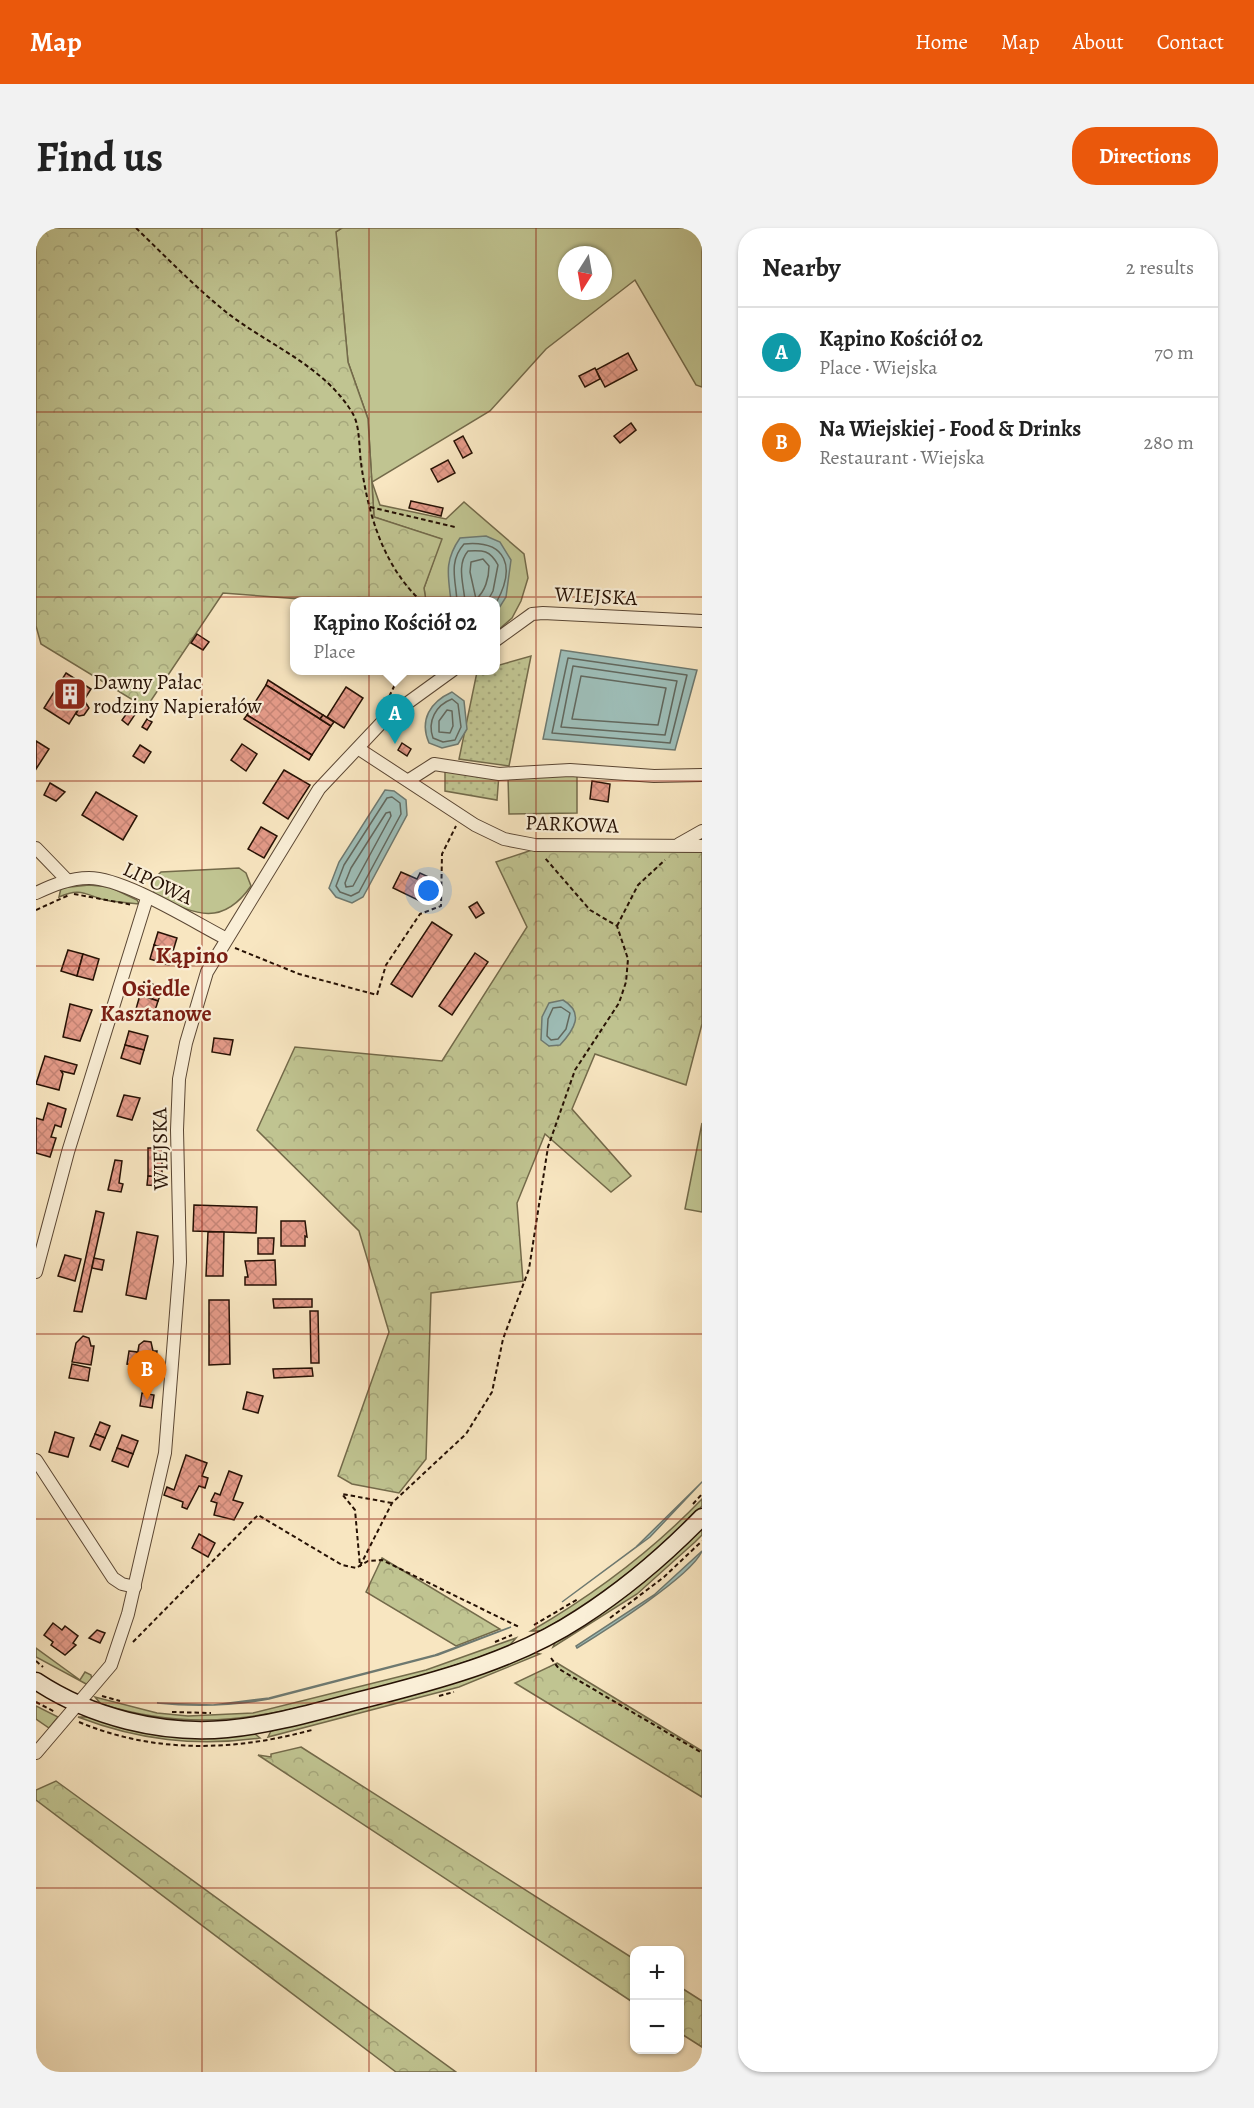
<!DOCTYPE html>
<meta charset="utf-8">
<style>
body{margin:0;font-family:Alegreya,serif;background:#f2f2f2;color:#222}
.controls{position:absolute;right:18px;bottom:18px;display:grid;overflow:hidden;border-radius:12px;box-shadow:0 2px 4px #0004}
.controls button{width:54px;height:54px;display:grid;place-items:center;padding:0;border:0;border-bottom:2px solid #e0e0e0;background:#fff;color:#222;font:30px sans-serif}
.compass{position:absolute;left:522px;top:18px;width:54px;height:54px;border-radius:50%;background:#fff;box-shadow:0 2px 4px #0004;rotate:191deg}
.you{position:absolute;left:393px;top:663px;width:21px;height:21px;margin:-15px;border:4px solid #fff;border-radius:50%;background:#1a73e8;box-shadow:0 0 0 9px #1a73e833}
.badge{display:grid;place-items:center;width:39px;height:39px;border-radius:50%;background:#ea580c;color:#fff;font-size:20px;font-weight:700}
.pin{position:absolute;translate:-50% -50px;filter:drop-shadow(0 2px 3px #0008)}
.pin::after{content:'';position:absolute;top:32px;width:21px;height:18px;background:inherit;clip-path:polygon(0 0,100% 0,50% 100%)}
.popup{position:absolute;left:254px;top:369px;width:210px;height:78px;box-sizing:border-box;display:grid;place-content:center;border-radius:12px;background:#fff;filter:drop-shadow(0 2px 4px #0005);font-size:20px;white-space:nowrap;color:#767676}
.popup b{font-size:22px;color:#222}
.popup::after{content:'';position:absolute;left:50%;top:100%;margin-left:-12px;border:12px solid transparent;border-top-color:#fff}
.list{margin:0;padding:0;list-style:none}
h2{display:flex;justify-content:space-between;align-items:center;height:78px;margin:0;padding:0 24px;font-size:26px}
h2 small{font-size:20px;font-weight:400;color:#767676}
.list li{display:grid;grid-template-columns:39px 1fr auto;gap:18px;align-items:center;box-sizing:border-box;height:90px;padding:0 24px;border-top:2px solid #e0e0e0}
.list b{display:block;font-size:22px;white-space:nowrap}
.list p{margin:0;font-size:20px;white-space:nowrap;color:#767676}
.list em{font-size:20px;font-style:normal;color:#767676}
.map{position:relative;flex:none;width:666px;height:1844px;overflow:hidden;border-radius:24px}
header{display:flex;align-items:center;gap:36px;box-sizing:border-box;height:84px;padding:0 30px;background:#ea580c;color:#fff}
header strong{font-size:28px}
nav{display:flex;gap:33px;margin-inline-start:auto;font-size:21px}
.intro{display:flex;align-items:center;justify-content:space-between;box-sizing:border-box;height:144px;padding:0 36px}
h1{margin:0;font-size:42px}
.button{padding:15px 27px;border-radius:24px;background:#ea580c;color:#fff;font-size:21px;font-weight:700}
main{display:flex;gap:36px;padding:0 36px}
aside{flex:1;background:#fff;border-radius:24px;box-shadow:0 2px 4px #0004}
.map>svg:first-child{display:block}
.grass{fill:#c0c491;stroke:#736a4a;stroke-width:1.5;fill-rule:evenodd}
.forest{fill:url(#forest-crowns);stroke:#736a4a;stroke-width:1.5}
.park{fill:url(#park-dots);stroke:#736a4a;stroke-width:1.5}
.water{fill:#9ebeb8;stroke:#6e7970;stroke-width:1.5}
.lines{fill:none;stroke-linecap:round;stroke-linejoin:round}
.shore{stroke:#62685e;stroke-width:1.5}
.building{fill:url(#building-cross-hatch);stroke:#261104;stroke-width:1.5}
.street-casing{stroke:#5a4633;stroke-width:14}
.secondary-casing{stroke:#261104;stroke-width:19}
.path{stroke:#261104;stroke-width:2;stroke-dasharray:4.5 3;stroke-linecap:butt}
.street{stroke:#faefd7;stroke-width:12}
.secondary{stroke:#faefd7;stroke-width:16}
.grid{fill:none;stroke:#8f2418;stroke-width:1.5;stroke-opacity:0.55}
.labels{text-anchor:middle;stroke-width:4.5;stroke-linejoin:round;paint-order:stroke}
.street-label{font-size:21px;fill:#261104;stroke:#faefd7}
.poi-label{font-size:21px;fill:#261104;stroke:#faefd7;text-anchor:start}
.neighbourhood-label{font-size:22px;font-weight:bold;fill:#7a1f14;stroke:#faefd7}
.quarter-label{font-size:24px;font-weight:bold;fill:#7a1f14;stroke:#faefd7}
</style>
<header>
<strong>Map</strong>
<nav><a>Home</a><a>Map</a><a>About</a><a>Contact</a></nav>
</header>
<div class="intro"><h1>Find us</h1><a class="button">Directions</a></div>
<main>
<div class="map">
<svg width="666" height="1844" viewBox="0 0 666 1844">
<defs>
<pattern id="forest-crowns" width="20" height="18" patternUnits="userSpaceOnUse" patternTransform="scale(1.5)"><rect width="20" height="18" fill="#c0c491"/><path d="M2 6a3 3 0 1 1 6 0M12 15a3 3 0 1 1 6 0" fill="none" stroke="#a5a77b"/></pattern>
<pattern id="park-dots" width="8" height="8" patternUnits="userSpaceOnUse" patternTransform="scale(1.5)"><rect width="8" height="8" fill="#c0c491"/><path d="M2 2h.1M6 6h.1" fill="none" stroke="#a5a77b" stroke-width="1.8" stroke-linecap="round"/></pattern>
<pattern id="building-cross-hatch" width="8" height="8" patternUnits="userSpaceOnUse" patternTransform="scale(1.5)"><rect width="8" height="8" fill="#e59b89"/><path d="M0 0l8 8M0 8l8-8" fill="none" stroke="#c48475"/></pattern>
</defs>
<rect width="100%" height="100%" fill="#f8e6c1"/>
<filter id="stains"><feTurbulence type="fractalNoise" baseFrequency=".00333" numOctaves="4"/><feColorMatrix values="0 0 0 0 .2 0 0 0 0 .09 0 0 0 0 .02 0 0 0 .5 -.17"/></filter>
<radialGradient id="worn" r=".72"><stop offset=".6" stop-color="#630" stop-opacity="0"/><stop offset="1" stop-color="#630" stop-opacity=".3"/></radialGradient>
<g class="grass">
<path d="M306 0H666V159L660 157 599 52 510 121 454 183 336 254 344 277 410 291 428 274 488 326 492 350 485 373 476 390 460 404V374L390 373 388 360 405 311 338 289 332 191 312 134 300 4ZM531 27H567V63H531Z"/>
<polygon points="541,548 541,585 473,586 472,549"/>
<path d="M203 640 210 645 215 658C185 701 157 685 118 667L117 652 125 644Z"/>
<path d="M53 657 74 659 101 672 103 676C93 675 83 674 74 673 51 669 47 658 23 669L25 660Z"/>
<polygon points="666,895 666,984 649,981"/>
<path d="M666 1271V1278C618 1328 565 1369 505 1403H495C559 1366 614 1325 666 1271Z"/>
<polygon points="666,1299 666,1307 659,1314 601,1366 517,1419 520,1412 607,1354"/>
<path d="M480 1410 473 1418C426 1437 378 1450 329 1463 232 1488 165 1507 65 1476L59 1469 121 1485 152 1488 217 1485 390 1442Z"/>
<polygon points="0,1420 44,1452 49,1444 55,1447 56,1452 52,1457 0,1429"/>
<polygon points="496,1424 504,1426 423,1459 232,1509 235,1503 394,1461"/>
<polygon points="0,1478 22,1489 13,1500 0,1491"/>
<path d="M42 1489H54L155 1510 219 1506 224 1510C160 1519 102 1512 42 1489Z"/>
</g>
<g class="forest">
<polygon points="0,0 306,0 300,4 312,134 332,191 338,289 406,311 388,360 390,373 291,373 187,365 110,480 5,416 0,398"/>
<polygon points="499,621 666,624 666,796 650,857 559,826 536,881 595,948 575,964 509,906 481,975 487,1053 395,1065 390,1231 363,1265 316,1256 302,1248 353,1104 323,1003 221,902 259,819 406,833 491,699 460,634"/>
<polygon points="346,1330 464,1401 420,1418 330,1364"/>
<polygon points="521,1435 666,1523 666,1569 479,1455"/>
<polygon points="265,1519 598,1731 598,1775 222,1527 235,1529 235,1526"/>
<polygon points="20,1553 420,1844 360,1844 0,1572 0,1562"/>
<polygon points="644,1759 666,1773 666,1819 644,1805"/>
</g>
<g class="park">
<polygon points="495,428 473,538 423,531 441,444 460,442 460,438"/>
<polygon points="409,540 463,546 461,572 409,563"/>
</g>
<g class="water">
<path d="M450 308 464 314 475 332 470 369 460 385V374L415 373C412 347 408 333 424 310Z"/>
<polygon points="525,422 661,442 639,522 507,511"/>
<path d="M416 464 428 473 431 501 422 516 406 520 393 515C383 492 394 474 416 464Z"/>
<polygon points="349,562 358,563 370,572 371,587 327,669 316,675 300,669 293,660 303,634"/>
<path d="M527 772C549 785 538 802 524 817L513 818 505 812 506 789 513 775Z"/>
<polygon points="666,1254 614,1309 526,1374 600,1319"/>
<path d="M666 1323C656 1348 567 1404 541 1420L540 1418 618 1367Z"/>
<path d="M475 1399 402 1427 233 1471C195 1478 159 1479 121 1475L177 1477 233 1470 399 1427Z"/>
</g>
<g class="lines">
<g class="shore">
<path d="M447 331 453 338C453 350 449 364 440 371L434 344 435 334Z"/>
<path d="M421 374C420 352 412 334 428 316 471 312 480 339 460 375"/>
<path d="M429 374C428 357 420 337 432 323 447 322 454 322 462 337L457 363 451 374"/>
<polygon points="532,430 651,447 634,515 516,505"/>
<polygon points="537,438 641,453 629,507 525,499"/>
<polygon points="545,448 630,460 622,497 536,491"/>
<path d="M416 471 422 476 425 499 419 512 407 514 397 510C391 493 400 477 416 471Z"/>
<polygon points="411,482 416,483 417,498 414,505 403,504 403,493"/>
<polygon points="356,569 364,575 365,586 323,664 315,668 304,664 300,658 308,637 351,570"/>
<polygon points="354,584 355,588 317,658 310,659 309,655 315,640 350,585"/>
<polygon points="525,779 534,785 530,801 522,811 515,812 511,808 512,791 517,780"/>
</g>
</g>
<g class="building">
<polygon points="592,125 601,142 569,159 560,142"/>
<polygon points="559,140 564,151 549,159 543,148"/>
<polygon points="595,195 600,202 584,215 578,208"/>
<polygon points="427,208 436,225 427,230 418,213"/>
<polygon points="412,232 419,245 402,254 395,241"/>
<polygon points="375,273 407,280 405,288 373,280"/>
<polygon points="161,406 173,414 167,422 155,415"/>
<polygon points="30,445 55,461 33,496 8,480"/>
<polygon points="232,452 287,487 284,491 230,457"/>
<polygon points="230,457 295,498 276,527 211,487"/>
<polygon points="310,459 327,470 308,500 291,489"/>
<polygon points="48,472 53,480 48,487 43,488 40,486"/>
<polygon points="96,478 102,482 92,497 86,492"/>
<polygon points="211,487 276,527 273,532 208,491"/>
<polygon points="287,487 298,494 295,498 284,491"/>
<polygon points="111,491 116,494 111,502 106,499"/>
<polygon points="0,513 13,521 0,541"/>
<polygon points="366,515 375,521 371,528 362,522"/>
<polygon points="206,516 221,526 210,543 195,532"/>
<polygon points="104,517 115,524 108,535 97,528"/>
<polygon points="248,542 274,557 252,591 227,575"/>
<polygon points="556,553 574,556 572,574 554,571"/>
<polygon points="14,555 29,564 20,573 8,567"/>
<polygon points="60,564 101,588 87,612 46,587"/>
<polygon points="225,599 241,608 228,630 212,621"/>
<polygon points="365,644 381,651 384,645 397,651 392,661 397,664 397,670 388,669 386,674 357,660"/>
<polygon points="441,674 448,685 440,690 433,679"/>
<polygon points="396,694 416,707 376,769 355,756"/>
<polygon points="122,704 141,710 137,723 118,717"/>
<polygon points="118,717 137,723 133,737 114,731"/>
<polygon points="32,722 47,726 41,748 25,743"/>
<polygon points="439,725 452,734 416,787 403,778"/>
<polygon points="47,726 63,731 57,752 41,748"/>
<polygon points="108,754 127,759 122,773 104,767"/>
<polygon points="104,767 122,773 118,786 100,781"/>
<polygon points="34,776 56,782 44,813 27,809"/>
<polygon points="93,803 112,808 108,822 89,817"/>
<polygon points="178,810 197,812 194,827 176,824"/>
<polygon points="89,817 108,822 104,836 85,830"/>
<polygon points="9,828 41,837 38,846 25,843 27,846 23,862 0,856"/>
<polygon points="88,867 104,870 96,892 81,888"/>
<polygon points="12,875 30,881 25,899 19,897 15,909 20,910 14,929 0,925 0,890 7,892"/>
<polygon points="112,920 126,920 126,949 112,948"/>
<polygon points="79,932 86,933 83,955 87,956 85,964 72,962"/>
<polygon points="112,948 126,949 126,958 111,957"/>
<polygon points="158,977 221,979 220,1005 157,1003"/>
<polygon points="60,983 68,985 46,1084 38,1083"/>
<polygon points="245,993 269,993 271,1009 269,1008 269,1018 245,1018"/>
<polygon points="101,1004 122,1008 110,1071 90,1067"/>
<polygon points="172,1004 188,1004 187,1048 170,1048"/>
<polygon points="222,1010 238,1010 237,1026 222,1026"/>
<polygon points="29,1027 45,1031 39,1053 22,1048"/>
<polygon points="58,1030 68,1032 66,1042 56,1040"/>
<polygon points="239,1032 240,1057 209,1057 209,1049 212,1049 209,1033"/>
<polygon points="237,1071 276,1071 276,1079 238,1080"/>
<polygon points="173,1072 193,1072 194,1136 173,1137"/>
<polygon points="274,1083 282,1083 283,1135 275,1135"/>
<polygon points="47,1108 53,1110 55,1118 58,1118 55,1137 36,1134 40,1115"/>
<polygon points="108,1113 115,1114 117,1123 121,1123 120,1131 116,1131 114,1142 99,1140 103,1117"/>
<polygon points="93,1123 101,1124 98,1137 91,1136"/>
<polygon points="36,1136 54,1140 52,1153 33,1150"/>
<polygon points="276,1140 277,1148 238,1150 237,1141"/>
<polygon points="211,1164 227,1168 222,1185 207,1181"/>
<polygon points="106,1165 118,1167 116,1180 104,1178"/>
<polygon points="64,1194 74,1198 69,1210 59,1206"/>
<polygon points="19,1204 38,1210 32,1229 13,1224"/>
<polygon points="59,1206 69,1210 64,1222 54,1218"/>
<polygon points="86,1207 102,1213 97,1226 81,1220"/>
<polygon points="81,1220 97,1226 92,1239 76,1233"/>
<polygon points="150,1227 171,1235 166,1248 172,1250 169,1260 163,1258 151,1281 146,1279 147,1274 128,1267 131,1259 138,1262"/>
<polygon points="193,1243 206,1248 197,1272 207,1275 198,1292 178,1287 181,1275 175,1273 179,1265 184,1267"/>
<polygon points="163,1306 179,1315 172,1329 156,1320"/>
<polygon points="17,1395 26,1402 29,1398 42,1408 37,1415 40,1417 29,1427 15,1417 17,1414 8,1407"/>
<polygon points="61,1402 69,1405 64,1415 53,1410"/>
</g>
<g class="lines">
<defs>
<g id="street">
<polyline points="460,412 496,386 507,385 666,393"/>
<polyline points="323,521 439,597 468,611 499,617 666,618"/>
<polyline points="373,552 398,536 463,546 534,542 618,548 666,547"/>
<polyline points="643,616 666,603"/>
<polyline points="0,620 31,652"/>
<path d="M0 665C17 657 34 650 53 650 88 650 156 693 189 710"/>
<polyline points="0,1044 32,924 111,670"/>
<polyline points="0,1232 77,1350 86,1356 99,1359"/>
<polyline points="0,1525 75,1437 92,1386 129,1225 144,1034 141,902 143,851 150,815 171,744 283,561 348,492 417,442"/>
</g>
<path id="secondary" d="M0 1453C54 1489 126 1507 191 1501 242 1496 292 1480 341 1468 411 1450 483 1430 544 1390 589 1361 629 1327 666 1289"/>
</defs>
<use href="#street" class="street-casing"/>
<use href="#secondary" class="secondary-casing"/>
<g class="path">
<path d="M100 0C129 28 158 58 190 84 232 117 289 138 317 186 324 198 323 221 325 235 332 286 347 338 386 374"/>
<polyline points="334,279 419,299"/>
<polyline points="350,475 366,442"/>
<polyline points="38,666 97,677"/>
<polyline points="0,682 33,667"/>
<polyline points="581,698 602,657 629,632"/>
<polyline points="199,720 263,746 341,767 350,737 384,686 405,678 406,626 420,598"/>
<polyline points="356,1275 306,1266 319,1282 324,1338 356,1275 430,1206 456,1164 467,1111 493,1041 512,919 539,842 583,775 590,754 592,731 581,698 554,682 509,630"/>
<polyline points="657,1276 666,1266"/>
<polyline points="574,1390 628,1349 666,1313"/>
<polyline points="498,1397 542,1371"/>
<polyline points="97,1414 222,1287 306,1337 320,1340 332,1333 346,1332 483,1399"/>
<polyline points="459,1414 476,1407"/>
<polyline points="515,1430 523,1441 666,1525"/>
<polyline points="0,1433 7,1439"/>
<polyline points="66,1468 84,1473"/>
<polyline points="403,1468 418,1464"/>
<polyline points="0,1474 19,1484"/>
<polyline points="136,1484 175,1485"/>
<path d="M43 1494C119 1526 198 1523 276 1502"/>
</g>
<use href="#street" class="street"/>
<use href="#secondary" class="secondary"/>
</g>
<path class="grid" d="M166 0V1844M333 0V1844M500 0V1844M0 184H666M0 369H666M0 553H666M0 738H666M0 922H666M0 1106H666M0 1291H666M0 1475H666M0 1660H666"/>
<defs>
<symbol id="building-square" viewBox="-11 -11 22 22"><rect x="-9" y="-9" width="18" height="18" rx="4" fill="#8f2418" stroke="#faefd7"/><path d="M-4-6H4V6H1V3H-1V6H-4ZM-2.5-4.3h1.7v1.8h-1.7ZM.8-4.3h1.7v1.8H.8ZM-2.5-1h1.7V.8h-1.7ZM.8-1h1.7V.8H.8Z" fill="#fff"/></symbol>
</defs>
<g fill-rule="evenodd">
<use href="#building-square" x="15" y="447" width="38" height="38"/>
</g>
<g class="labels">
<g class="street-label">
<text transform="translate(560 368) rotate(3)" y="7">WIEJSKA</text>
<text transform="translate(536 596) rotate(2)" y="7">PARKOWA</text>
<text transform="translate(122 655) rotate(25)" y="7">LIPOWA</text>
<text transform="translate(124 921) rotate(-91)" y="7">WIEJSKA</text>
</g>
<g class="poi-label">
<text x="57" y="461">Dawny Pałac<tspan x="57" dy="24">rodziny Napierałów</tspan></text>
</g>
<g class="neighbourhood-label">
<text x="120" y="768">Osiedle<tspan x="120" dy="25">Kasztanowe</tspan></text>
</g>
<g class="quarter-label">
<text x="156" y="735">Kąpino</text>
</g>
</g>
<rect width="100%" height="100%" filter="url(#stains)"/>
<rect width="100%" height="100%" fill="url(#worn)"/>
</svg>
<div class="controls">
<button>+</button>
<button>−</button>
</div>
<svg class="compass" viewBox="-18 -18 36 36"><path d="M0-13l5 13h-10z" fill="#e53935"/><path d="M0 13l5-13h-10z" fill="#767676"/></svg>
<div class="you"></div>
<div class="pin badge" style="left:359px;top:516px;background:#0f9aa8">A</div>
<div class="popup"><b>Kąpino Kościół 02</b>Place</div>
<div class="pin badge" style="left:111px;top:1172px;background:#e8710a">B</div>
</div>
<aside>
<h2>Nearby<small>2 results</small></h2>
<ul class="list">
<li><span class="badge" style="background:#0f9aa8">A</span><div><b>Kąpino Kościół 02</b><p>Place · Wiejska</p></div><em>70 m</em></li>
<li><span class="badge" style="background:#e8710a">B</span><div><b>Na Wiejskiej - Food &amp; Drinks</b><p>Restaurant · Wiejska</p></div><em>280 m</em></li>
</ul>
</aside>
</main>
